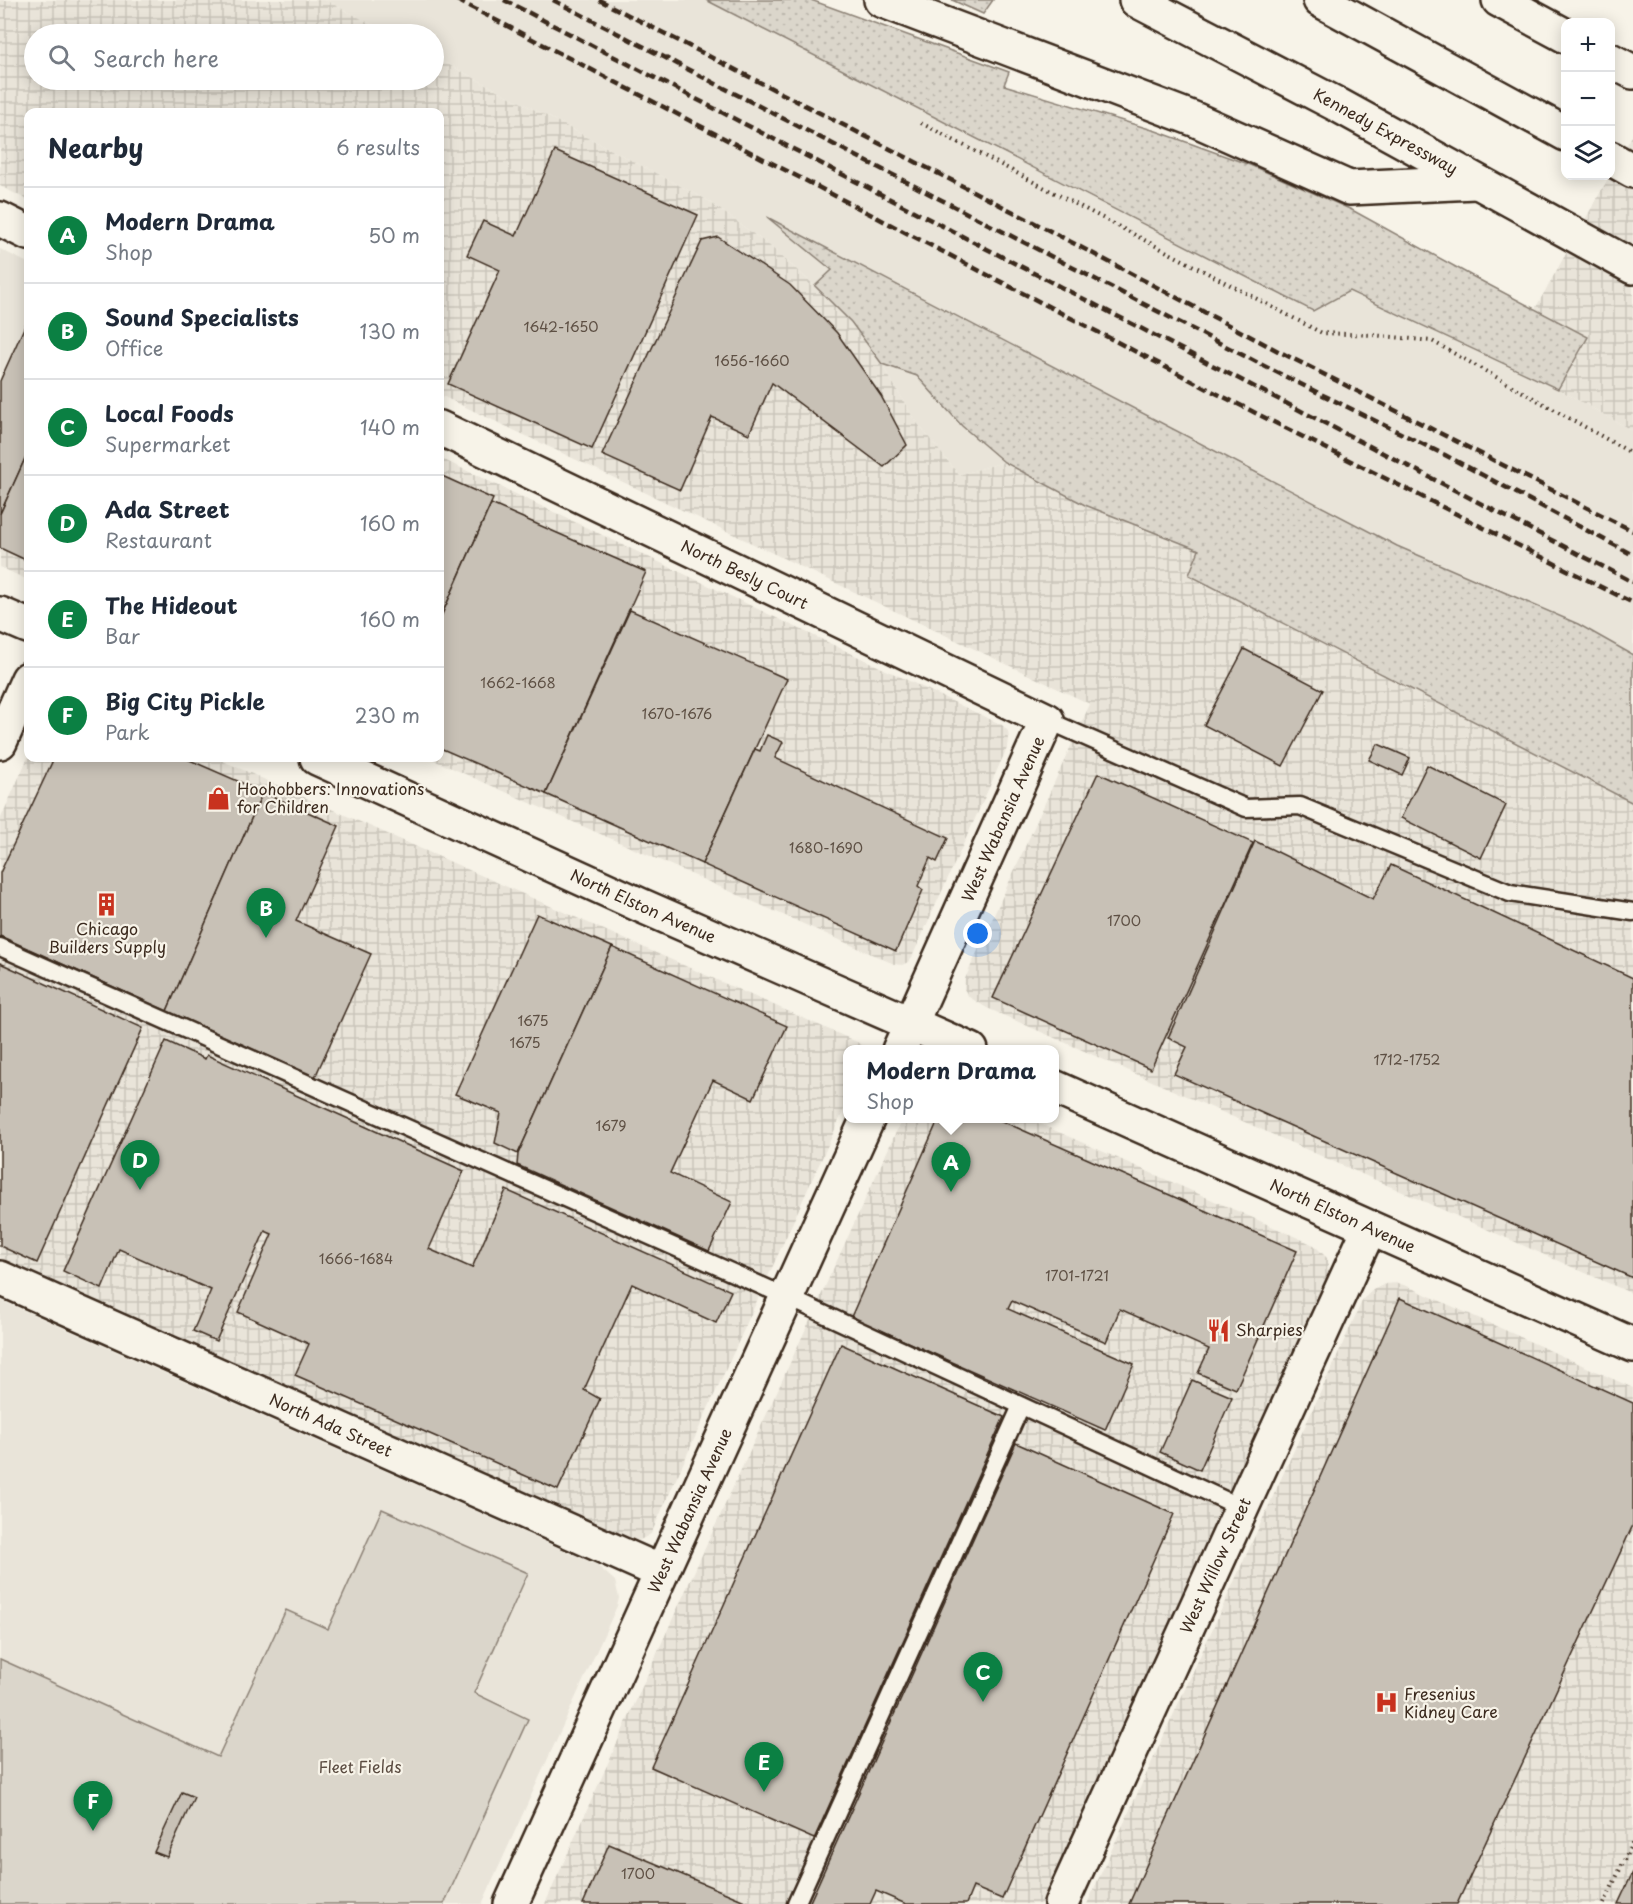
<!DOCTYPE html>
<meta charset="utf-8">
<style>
body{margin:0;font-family:"Playpen Sans",sans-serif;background:#f2f2f3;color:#1f2937}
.controls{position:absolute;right:18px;top:18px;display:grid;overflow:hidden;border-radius:12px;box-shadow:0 3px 15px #0003}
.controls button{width:54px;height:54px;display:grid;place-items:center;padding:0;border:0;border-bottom:2px solid #e0e1e3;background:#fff;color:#1f2937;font:30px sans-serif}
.you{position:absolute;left:978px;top:934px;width:21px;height:21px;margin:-15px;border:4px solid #fff;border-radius:50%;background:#1a73e8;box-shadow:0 0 0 9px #1a73e833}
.badge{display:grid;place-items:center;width:39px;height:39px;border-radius:50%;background:#0b8043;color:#fff;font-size:20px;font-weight:700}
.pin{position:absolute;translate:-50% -50px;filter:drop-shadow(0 2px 3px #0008)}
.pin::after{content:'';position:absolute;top:32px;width:21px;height:18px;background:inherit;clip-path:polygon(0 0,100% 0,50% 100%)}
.popup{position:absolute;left:843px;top:1045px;width:216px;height:78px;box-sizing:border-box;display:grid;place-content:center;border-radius:12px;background:#fff;filter:drop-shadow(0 2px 4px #0005);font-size:20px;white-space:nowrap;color:#747a83}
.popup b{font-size:22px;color:#1f2937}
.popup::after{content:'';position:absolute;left:50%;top:100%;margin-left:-12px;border:12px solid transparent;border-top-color:#fff}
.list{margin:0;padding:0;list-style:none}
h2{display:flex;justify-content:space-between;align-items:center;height:78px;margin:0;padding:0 24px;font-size:26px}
h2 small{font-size:20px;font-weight:400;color:#747a83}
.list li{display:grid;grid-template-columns:39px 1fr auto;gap:18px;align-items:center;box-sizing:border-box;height:96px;padding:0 24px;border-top:2px solid #e0e1e3}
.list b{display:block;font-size:22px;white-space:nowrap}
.list p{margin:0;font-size:20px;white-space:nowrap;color:#747a83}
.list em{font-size:20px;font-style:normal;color:#747a83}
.icon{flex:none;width:33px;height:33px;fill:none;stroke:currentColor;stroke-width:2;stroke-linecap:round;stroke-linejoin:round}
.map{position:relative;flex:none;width:1633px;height:1904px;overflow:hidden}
.search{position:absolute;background:#fff;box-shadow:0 3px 15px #0003;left:24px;top:24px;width:420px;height:66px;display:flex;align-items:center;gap:15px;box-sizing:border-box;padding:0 21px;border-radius:33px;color:#747a83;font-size:22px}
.panel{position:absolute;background:#fff;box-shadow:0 3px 15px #0003;left:24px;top:108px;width:420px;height:654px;border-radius:12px}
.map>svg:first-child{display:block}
.built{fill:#e9e4d9}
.industrial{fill:url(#industrial-grid)}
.grass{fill:url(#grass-dots);stroke:#8b8074;stroke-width:1.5}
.green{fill:#dbd6cb;stroke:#8b8074;stroke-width:1.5}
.building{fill:#c8c1b6;stroke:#3b2a1e;stroke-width:1.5}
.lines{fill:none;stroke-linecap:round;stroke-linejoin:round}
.service-casing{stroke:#3b2a1e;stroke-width:21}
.minor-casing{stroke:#3b2a1e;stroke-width:38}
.secondary-casing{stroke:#3b2a1e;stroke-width:38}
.motorway-casing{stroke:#3b2a1e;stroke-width:38}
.path{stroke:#3b2a1e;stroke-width:4;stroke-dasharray:1.5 4.5;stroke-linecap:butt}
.service{stroke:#f7f3e8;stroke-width:16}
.minor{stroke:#f7f3e8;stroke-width:33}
.secondary{stroke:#f7f3e8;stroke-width:33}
.motorway{stroke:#f7f3e8;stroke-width:33}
.rail{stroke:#3b2a1e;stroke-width:4.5;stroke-dasharray:9 4.5;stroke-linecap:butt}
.labels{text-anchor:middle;stroke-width:4.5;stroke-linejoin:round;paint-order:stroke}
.number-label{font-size:14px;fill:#5e5044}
.street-label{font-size:16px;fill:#3b2a1e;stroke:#f7f3e8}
.poi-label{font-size:16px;fill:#3b2a1e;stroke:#f7f3e8;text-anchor:start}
.park-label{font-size:16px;fill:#5b4c41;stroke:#f7f3e8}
</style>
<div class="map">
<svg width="1633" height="1904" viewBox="0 0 1633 1904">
<defs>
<pattern id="industrial-grid" width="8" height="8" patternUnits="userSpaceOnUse" patternTransform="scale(1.5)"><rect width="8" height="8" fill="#e9e4d9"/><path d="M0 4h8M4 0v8" fill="none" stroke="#c9c4ba"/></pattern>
<pattern id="grass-dots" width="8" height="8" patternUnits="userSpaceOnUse" patternTransform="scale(1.5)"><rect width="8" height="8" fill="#dbd6cb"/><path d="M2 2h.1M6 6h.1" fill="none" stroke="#bdb8ae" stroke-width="1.8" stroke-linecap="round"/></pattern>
</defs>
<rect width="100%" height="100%" fill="#f7f3e8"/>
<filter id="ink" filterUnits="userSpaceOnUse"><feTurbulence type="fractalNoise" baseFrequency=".0167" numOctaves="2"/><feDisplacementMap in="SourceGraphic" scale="12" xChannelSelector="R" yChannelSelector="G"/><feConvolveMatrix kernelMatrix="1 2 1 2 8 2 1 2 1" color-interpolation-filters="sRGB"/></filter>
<g filter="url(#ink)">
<g class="built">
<polygon points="325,0 706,0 1313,311 1349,291 1558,389 1633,431 1633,803 1004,462 959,475 914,419 876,354 851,322 815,286 770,246 707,200 434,57 434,34 391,34"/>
<polygon points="0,249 28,263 28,452 0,514"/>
<polygon points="0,1300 597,1565 615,1581 619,1598 617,1606 482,1904 0,1904"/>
</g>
<g class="industrial">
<polygon points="0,0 325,0 391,34 34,34 34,80 434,80 434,57 707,200 770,246 815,286 851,322 876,354 914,419 959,475 1004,462 1085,505 1200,550 1189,575 1633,803 1633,1294 987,1008 969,997 964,989 965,979 1090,704 440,395 440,112 28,112 28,200 0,186"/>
<polygon points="1633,134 1633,431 1558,389 1588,337 1535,309"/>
<polygon points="28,452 28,580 0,567 0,514"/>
<polygon points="440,458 1002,725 1008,731 1009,739 1008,746 912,957 908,962 902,965 894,964 429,758 440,758"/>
<polygon points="28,757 216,758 857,1042 864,1047 865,1049 848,1050 847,1103 651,1534 640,1540 633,1540 0,1258 0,820"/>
<polygon points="902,1119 1029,1119 1314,1245 1327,1258 1330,1279 1046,1904 545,1904 668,1629"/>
<polygon points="1397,1283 1407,1286 1633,1388 1633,1904 1087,1904 1363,1299 1373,1290 1385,1284"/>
</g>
<g class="grass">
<polygon points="706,0 811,0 1009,72 1004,85 1156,131 1250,165 1352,210 1472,276 1588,337 1558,389 1349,291 1313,311"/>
<polygon points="952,0 993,0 983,14"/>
<polygon points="767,217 1397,546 1578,624 1633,655 1633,803 1189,575 1199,550 1085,505 1004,462 962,426 917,376 882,364 851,322 815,286 832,270"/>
</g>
<polygon class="green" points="382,1509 528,1573 474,1693 528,1719 444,1904 0,1904 0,1659 218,1757 286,1610 328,1629"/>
<g class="building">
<polygon points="555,151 698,215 592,449 448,384 500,270 467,255 483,221 516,236"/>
<polygon points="718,237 790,285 837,333 881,396 907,445 884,467 772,383 749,434 712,417 680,490 602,455 702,241"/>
<polygon points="28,319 28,452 0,514 0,381"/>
<polygon points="28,452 28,561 0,548 0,514"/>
<polygon points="440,475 493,499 440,619"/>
<polygon points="491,504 646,572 546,794 440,748 440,619"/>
<polygon points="630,610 787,679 702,864 546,794"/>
<polygon points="1244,649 1323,690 1283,766 1204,725"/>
<polygon points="767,735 783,742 775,758 948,838 937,862 930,858 918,886 923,890 896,951 702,864 755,749 760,751"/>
<polygon points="1378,744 1410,758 1402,775 1369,760"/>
<polygon points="54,758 185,758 263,792 167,1011 0,936 0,873"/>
<polygon points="1427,765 1506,805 1481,858 1401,818"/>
<polygon points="1098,773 1253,843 1151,1069 993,998"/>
<polygon points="263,792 339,826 296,921 371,954 315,1077 167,1011"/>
<polygon points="1255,841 1373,899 1391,865 1633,978 1633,1278 1174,1074 1187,1047 1168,1038"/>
<polygon points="537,914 612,947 518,1154 495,1143 501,1113 455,1094"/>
<polygon points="612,947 787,1026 753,1099 713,1080 670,1173 732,1202 709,1251 517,1165 518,1154"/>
<polygon points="0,963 143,1028 37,1263 0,1246"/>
<polygon points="166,1041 205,1059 207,1055 464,1171 429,1249 472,1268 506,1190 731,1291 716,1323 632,1284 584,1390 600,1399 558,1490 295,1375 309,1344 238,1312 272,1234 265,1231 216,1341 193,1331 211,1290 119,1249 102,1289 63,1271"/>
<polygon points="939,1118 995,1118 1297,1251 1236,1389 1198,1373 1209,1349 1120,1309 1106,1342 1012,1301 1008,1309 1134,1364 1105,1430 851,1317"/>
<polygon points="1400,1298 1633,1403 1633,1525 1457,1904 1129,1904"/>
<polygon points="841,1344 1004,1417 814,1839 651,1767"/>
<polygon points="1192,1380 1232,1397 1200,1470 1160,1452"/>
<polygon points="1016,1443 1174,1514 1002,1899 973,1887 966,1904 906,1904 876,1891 870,1904 809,1904"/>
<polygon points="182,1792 194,1797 167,1857 154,1852"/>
<polygon points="609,1844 752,1904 583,1904"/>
<polygon points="1633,1872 1633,1904 1618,1904"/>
</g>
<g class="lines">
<defs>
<g id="service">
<polyline points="1047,720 1246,808 1300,806 1510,893 1633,912"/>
<polyline points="0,947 787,1297 1242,1508"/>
<polyline points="796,1904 1021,1406"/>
</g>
<g id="minor">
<polyline points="0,219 28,233"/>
<path id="s1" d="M440 428 1047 720 899 1050"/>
<polyline points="0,742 28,679"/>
<path id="s2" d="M0 1278 661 1572"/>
<path id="s3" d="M511 1904 868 1118"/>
<path id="s4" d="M1061 1904 1369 1229"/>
</g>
<g id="secondary">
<polyline points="0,614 28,626"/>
<path id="s5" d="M317 758 640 905 971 1050"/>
<path id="s6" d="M1054 1087 1633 1345"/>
</g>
<g id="motorway">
<polyline points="881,0 1194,119 1349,188 1475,182"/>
<path id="s7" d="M1136 0 1338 105 1633 267"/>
<polyline points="1320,0 1566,134"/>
<polyline points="1499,0 1566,36"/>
<polyline points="1610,60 1633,72"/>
<polyline points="1610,158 1633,171"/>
</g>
</defs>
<use href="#service" class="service-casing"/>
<use href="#minor" class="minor-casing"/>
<use href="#secondary" class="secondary-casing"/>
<use href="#motorway" class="motorway-casing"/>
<g class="path">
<polyline points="921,123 1322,333 1373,335 1432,341 1633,454"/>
<polyline points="1604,1904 1633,1841"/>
</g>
<use href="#service" class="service"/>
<use href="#minor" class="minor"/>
<use href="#secondary" class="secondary"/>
<use href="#motorway" class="motorway"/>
<g class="rail">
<polyline points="457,0 1204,387 1633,603"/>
<polyline points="504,0 1633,582"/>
<polyline points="553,0 1268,368 1445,455 1633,555"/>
<polyline points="599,0 1035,223 1278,351 1633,531"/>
</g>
</g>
</g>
<defs>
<symbol id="shop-bare" viewBox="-9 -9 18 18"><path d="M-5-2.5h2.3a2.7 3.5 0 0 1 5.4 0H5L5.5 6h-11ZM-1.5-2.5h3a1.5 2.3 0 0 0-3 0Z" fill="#c8321e" stroke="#f7f3e8" stroke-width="2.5" paint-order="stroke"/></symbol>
<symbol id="building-bare" viewBox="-9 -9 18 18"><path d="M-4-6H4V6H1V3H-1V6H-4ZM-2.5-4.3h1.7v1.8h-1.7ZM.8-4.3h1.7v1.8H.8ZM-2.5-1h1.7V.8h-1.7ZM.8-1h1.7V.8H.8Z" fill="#c8321e" stroke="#f7f3e8" stroke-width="2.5" paint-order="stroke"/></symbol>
<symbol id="restaurant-bare" viewBox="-9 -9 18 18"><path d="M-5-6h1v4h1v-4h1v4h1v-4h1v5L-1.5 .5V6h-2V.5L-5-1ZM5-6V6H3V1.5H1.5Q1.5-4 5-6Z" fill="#c8321e" stroke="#f7f3e8" stroke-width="2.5" paint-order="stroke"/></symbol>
<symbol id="hospital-bare" viewBox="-9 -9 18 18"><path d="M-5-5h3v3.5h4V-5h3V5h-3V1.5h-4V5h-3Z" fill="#c8321e" stroke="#f7f3e8" stroke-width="2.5" paint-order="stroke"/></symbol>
</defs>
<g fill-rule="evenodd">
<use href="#shop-bare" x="202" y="782" width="33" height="33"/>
<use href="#building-bare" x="90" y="888" width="33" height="33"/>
<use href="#restaurant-bare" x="1202" y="1314" width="33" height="33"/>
<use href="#hospital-bare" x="1370" y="1686" width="33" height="33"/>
</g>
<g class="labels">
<g class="number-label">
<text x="561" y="332">1642-1650</text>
<text x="752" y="366">1656-1660</text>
<text x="518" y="688">1662-1668</text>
<text x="677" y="719">1670-1676</text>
<text x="826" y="853">1680-1690</text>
<text x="1124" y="926">1700</text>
<text x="533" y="1026">1675</text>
<text x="525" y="1048">1675</text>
<text x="1407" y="1065">1712-1752</text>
<text x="611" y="1131">1679</text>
<text x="356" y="1264">1666-1684</text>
<text x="1077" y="1281">1701-1721</text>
<text x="638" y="1879">1700</text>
</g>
<g class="street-label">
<text dy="6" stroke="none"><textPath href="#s7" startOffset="282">Kennedy Expressway</textPath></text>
<text dy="6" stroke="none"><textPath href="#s1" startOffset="338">North Besly Court</textPath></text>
<text transform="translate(1003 819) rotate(-66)" y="6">West Wabansia Avenue</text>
<text dy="6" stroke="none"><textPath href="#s5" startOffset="358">North Elston Avenue</textPath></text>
<text dy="6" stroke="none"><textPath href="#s6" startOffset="316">North Elston Avenue</textPath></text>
<text dy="6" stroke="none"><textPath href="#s2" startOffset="362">North Ada Street</textPath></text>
<text dy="6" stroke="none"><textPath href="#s3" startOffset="432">West Wabansia Avenue</textPath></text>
<text dy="6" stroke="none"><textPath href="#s4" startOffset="372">West Willow Street</textPath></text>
</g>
<g class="poi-label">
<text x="237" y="795">Hoohobbers: Innovations<tspan x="237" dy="18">for Children</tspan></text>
<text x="107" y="935" text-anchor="middle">Chicago<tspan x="107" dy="18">Builders Supply</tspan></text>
<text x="1236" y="1336">Sharpies</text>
<text x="1404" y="1700">Fresenius<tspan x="1404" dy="18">Kidney Care</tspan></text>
</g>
<g class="park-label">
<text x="360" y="1773">Fleet Fields</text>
</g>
</g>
</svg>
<div class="controls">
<button>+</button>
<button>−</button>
<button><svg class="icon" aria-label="layers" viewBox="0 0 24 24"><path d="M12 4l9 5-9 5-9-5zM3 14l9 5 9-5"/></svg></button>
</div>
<div class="you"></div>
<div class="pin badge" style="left:951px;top:1192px">A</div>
<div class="popup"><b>Modern Drama</b>Shop</div>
<div class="pin badge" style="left:266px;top:938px">B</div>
<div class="pin badge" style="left:983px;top:1702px">C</div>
<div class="pin badge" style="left:140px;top:1190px">D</div>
<div class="pin badge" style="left:764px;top:1792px">E</div>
<div class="pin badge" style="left:93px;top:1831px">F</div>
<div class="search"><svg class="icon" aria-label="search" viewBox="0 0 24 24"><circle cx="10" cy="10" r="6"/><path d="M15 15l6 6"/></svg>Search here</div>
<section class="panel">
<h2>Nearby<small>6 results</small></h2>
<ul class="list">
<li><span class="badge">A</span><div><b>Modern Drama</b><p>Shop</p></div><em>50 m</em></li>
<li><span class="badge">B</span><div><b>Sound Specialists</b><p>Office</p></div><em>130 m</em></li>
<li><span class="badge">C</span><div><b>Local Foods</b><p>Supermarket</p></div><em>140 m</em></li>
<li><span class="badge">D</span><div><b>Ada Street</b><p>Restaurant</p></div><em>160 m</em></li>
<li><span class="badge">E</span><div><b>The Hideout</b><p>Bar</p></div><em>160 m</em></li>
<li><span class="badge">F</span><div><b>Big City Pickle</b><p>Park</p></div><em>230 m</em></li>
</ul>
</section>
</div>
